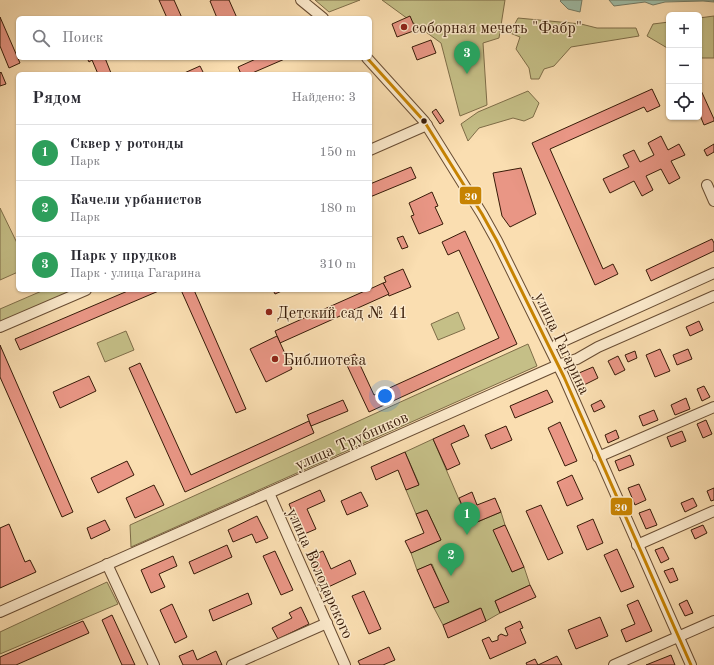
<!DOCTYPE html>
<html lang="ru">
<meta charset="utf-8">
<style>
body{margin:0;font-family:"Old Standard TT",serif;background:#f2f2f3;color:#2b2b33}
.controls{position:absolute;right:12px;top:12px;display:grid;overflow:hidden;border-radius:6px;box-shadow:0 1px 3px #0004}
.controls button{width:36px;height:36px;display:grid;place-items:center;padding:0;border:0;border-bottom:1px solid #e1e1e2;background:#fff;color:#2b2b33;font:20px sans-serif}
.you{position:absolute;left:385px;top:396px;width:14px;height:14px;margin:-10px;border:3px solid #fff;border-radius:50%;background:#1a73e8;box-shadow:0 0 0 6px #1a73e833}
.badge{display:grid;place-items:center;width:26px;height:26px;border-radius:50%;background:#8f2418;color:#fff;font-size:13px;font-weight:700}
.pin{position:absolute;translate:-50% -33px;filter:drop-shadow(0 1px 2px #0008)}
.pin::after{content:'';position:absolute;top:21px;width:14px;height:12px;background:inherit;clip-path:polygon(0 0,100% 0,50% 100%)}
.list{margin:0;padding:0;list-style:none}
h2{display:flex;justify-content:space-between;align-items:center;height:52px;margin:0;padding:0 16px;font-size:17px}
h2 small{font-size:13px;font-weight:400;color:#7c7c81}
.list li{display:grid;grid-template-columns:26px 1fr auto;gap:12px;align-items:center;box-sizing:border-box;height:56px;padding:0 16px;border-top:1px solid #e1e1e2}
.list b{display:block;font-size:15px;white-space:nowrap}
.list p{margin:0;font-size:13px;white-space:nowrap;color:#7c7c81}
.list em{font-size:13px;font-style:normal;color:#7c7c81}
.icon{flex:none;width:22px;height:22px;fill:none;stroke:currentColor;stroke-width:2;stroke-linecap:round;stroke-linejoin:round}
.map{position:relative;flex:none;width:714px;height:665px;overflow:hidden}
.search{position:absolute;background:#fff;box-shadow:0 1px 3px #0004;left:16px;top:16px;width:356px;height:44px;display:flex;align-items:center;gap:10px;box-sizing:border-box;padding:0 14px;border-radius:6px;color:#7c7c81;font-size:15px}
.panel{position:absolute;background:#fff;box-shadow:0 1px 3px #0004;left:16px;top:72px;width:356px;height:220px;border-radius:6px}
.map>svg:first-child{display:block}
.green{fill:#c5bf87;stroke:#7e6d48}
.water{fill:#9fbda7;stroke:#757c67}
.building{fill:#e99685;stroke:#371b08}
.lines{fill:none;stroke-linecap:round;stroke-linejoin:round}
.minor-casing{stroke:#684c32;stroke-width:12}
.minor{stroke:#fceacc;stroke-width:10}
.bus-1-casing{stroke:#fceacc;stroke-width:6}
.bus-1{stroke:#c78302;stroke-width:3}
.poi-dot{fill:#8f2418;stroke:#fceacc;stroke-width:1.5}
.bus-dot{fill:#371b08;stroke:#fceacc;stroke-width:1.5}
.labels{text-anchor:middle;stroke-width:3;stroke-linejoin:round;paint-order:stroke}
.poi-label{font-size:16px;fill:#371b08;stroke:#fceacc;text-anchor:start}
.street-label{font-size:16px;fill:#371b08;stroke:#fceacc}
.line-badge{stroke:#fceacc;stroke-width:1.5}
.badge-label{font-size:11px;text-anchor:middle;font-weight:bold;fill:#fff}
</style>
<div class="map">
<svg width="714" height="665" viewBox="0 0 714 665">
<rect width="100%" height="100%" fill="#fadeb1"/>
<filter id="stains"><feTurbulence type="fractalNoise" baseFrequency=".005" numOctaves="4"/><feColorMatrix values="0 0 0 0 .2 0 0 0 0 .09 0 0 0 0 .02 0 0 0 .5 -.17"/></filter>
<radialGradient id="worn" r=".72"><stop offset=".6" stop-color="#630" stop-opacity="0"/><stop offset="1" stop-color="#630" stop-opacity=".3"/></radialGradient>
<g class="green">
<polygon points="315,0 360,0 329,12"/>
<polygon points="382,0 505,0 499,38 483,43 487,105 460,116 441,43"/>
<polygon points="714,16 714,58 699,58 699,18"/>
<polygon points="518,18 581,24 597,28 636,28 639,36 571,47 554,66 544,69 539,79 531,79 529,68 516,49 520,37 510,33"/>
<polygon points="669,22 669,49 647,36 653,24"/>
<polygon points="528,91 539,103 533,117 524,121 513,118 479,128 468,141 461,124 478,112"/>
<polygon points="0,208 18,245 18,272 0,280"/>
<polygon points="44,290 77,290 0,323 0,309"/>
<polygon points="458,312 465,329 438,340 431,324"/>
<polygon points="126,331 134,350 105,362 97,343"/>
<polygon points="528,344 537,366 131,547 130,525"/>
<polygon points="433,439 470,525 501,512 505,525 494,530 512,572 524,567 530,585 495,601 500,613 486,621 480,608 443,625 434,608 448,602 432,564 417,570 411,553 441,540 427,510 416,514 406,490 419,484 405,452"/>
<polygon points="107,582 118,604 0,654 0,632"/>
</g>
<g class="water">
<polygon points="561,0 582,0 580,12 568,9 560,1"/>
<polygon points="609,0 714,0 714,2 703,1 665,2 653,5 645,2 614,6"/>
</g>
<g class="building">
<polygon points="159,0 174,0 182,18 167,18"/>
<polygon points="212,0 229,0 237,18 217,18 210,1"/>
<polygon points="410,16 416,30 397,37 392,24"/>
<polygon points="0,17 20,63 9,68 0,46"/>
<polygon points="431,40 436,53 417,60 412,47"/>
<polygon points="87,58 105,58 111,73 108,74 98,74 92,60 89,62"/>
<polygon points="258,58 287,58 250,74 241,74 238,67"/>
<polygon points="200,66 204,74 182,74"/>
<polygon points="1,72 6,84 0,86 0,73"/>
<polygon points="699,86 714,119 714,121 704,125 699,113"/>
<polygon points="652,89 660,106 647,112 644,107 550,149 603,269 613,264 618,274 595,285 532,143"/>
<polygon points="436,109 444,121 440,124 432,112"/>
<polygon points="661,136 668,150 679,144 685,155 671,161 680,178 669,184 661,169 646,176 653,190 642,196 634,181 610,193 603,179 629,167 623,155 634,150 640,162 654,155 648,143"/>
<polygon points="714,144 714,152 707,156 704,150"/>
<polygon points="411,167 416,178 370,197 370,184"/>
<polygon points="521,168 536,214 510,227 502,216 493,173"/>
<polygon points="432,192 438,206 435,207 443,224 419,234 411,216 414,215 409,203"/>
<polygon points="465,231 517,344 369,412 344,359 355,354 374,395 499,338 459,250 448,255 442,242"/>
<polygon points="403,236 408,247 402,249 397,238"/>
<polygon points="712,239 714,243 714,251 651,281 646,270"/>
<polygon points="403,269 411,287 389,296 383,283 386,282 384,277"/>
<polygon points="383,283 389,294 280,343 275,331 367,290 370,290 370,289"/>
<polygon points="130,290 161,290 20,350 15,339"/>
<polygon points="181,290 194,290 246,409 236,413"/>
<polygon points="273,290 284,290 275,294"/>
<polygon points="699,321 703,330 690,336 686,327"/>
<polygon points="277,336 292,369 266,382 250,349"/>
<polygon points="0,345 73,512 62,517 0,377"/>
<polygon points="660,349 670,371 655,377 646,355"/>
<polygon points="688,349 692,359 677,365 673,355"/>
<polygon points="635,351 637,358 628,362 625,355"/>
<polygon points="618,356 625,370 615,375 608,361"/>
<polygon points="140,363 191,475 309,421 314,433 185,492 129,368"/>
<polygon points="593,367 598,378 584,385 579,373"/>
<polygon points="89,376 96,391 60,408 53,392"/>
<polygon points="704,386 710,397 702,401 697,389"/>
<polygon points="547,390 553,402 515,418 510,406"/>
<polygon points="686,398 690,409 675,415 671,405"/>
<polygon points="343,400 348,411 311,426 307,415"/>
<polygon points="601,400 605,407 594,412 591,405"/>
<polygon points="654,410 658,420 643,426 639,416"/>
<polygon points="706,420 712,434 703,438 697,424"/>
<polygon points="560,422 577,461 565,466 548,428"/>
<polygon points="464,425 469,436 451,444 460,464 447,470 433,439"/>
<polygon points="506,426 512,440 491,449 485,435"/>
<polygon points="616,430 619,438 608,443 605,435"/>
<polygon points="682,431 686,441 671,447 667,437"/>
<polygon points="405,452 419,485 406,490 398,470 376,480 371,467"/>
<polygon points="630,455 634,465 619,471 615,461"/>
<polygon points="127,461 134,475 98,493 91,478"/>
<polygon points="572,475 583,499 567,506 557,482"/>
<polygon points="639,484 646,500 635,505 628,488"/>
<polygon points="154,485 164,505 135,518 126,498"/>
<polygon points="714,488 714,500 711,501 707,491"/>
<polygon points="320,490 325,501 307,509 316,529 302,535 289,504"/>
<polygon points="361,492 368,506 347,515 341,501"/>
<polygon points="472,492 477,505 495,498 501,512 470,525 459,498"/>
<polygon points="693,498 697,506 685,512 681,503"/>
<polygon points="541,505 563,553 548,560 526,511"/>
<polygon points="650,509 657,525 646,529 639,513"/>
<polygon points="427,510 441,540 411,553 405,541 424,533 416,514"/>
<polygon points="257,516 268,538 256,543 252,534 233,542 228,530"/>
<polygon points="593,519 603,543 587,550 577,526"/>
<polygon points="105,520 110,530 91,539 87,528"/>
<polygon points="9,524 25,562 30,560 36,572 0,588 0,528"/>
<polygon points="505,525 524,567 512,572 493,530"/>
<polygon points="703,525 707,533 695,539 691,530"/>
<polygon points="227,545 232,557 194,574 189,562"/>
<polygon points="663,547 669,559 661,563 655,550"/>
<polygon points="617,549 634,587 621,592 604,555"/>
<polygon points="275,551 293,590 281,595 263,556"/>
<polygon points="323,551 331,569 350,560 356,574 324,589 309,557"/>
<polygon points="173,556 177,566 159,574 165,587 151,593 141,570"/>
<polygon points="431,564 449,602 434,608 417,570"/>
<polygon points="673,568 678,580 670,583 664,571"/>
<polygon points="530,585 536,597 500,613 495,601"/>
<polygon points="364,591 381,629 369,634 352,596"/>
<polygon points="248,593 252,604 213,621 209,610"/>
<polygon points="638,600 652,631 626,642 621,630 635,624 627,605"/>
<polygon points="687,600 693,613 685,616 679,604"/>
<polygon points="172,604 187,637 175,643 160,610"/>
<polygon points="301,607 309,624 278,639 272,628 292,618 289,613"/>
<polygon points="481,608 486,621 448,638 443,625"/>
<polygon points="112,615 135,665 122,665 102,620"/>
<polygon points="600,617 608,636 576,649 568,630"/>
<polygon points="83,621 89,633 16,665 0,665 0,657"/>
<polygon points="520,621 523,628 520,629 526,643 490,659 482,640 489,637 492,642 498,640 498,636 501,634 506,636 508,635 505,628"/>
<polygon points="389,647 395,660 383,665 360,665 358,661"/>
<polygon points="193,650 197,660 216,651 222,665 183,665 179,656"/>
<polygon points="671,655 675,665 646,665"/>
<polygon points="557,656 562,665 527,665 526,663 535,659 538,665"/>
</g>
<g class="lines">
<defs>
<g id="minor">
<polyline points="301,0 323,18"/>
<polyline points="367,58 424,121 482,214 497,241 564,377 691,665"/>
<polyline points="370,150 427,125"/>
<polyline points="707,185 714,201"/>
<polyline points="0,327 86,290"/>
<polyline points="557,344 714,273"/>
<polyline points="598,457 714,407"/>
<polyline points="269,493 345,665"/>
<polyline points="637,545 714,511"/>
<polyline points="107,564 154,665"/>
<polyline points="0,612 558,365 577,359 598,347 714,296"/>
<polyline points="232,665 327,623"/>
<polyline points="614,665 714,621"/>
</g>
</defs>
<use href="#minor" class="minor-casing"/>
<use href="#minor" class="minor"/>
<defs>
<polyline id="bus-1" points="367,58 424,121 482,214 497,241 564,377 691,665"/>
</defs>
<use href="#bus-1" class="bus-1-casing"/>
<use href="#bus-1" class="bus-1"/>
</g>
<g class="poi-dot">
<circle cx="404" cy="27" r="4"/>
<circle cx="269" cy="312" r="4"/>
<circle cx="275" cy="359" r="4"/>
</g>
<circle class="bus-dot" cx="424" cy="121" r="3.5"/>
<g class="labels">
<g class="poi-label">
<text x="412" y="33">соборная мечеть "Фабр"</text>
<text x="277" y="318">Детский сад № 41</text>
<text x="283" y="365">Библиотека</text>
</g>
<g class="street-label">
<text transform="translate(563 343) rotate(65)" y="6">улица Гагарина</text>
<text transform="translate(351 440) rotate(-24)" y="6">улица Трубников</text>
<text transform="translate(321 573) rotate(66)" y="6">улица Володарского</text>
</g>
</g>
<g class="line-badge">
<rect x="459" y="186" width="23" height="19" rx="4" fill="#c78302"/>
<rect x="610" y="497" width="23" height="19" rx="4" fill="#c78302"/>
</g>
<g class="badge-label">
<text x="471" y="200">20</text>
<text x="621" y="511">20</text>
</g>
<rect width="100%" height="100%" filter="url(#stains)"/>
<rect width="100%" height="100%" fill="url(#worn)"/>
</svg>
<div class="controls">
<button>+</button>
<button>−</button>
<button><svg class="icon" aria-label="locate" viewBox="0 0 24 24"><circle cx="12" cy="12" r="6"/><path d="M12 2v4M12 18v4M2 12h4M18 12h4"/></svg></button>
</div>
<div class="you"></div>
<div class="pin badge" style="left:467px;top:535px;background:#2e9e5b">1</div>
<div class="pin badge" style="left:451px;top:576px;background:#2e9e5b">2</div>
<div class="pin badge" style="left:467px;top:74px;background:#2e9e5b">3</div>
<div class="search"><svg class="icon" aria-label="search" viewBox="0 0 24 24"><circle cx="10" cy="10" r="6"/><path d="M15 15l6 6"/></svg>Поиск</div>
<section class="panel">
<h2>Рядом<small>Найдено: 3</small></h2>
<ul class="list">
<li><span class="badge" style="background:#2e9e5b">1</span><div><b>Сквер у ротонды</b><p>Парк</p></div><em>150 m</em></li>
<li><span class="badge" style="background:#2e9e5b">2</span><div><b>Качели урбанистов</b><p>Парк</p></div><em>180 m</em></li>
<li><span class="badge" style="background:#2e9e5b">3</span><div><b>Парк у прудков</b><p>Парк · улица Гагарина</p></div><em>310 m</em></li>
</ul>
</section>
</div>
